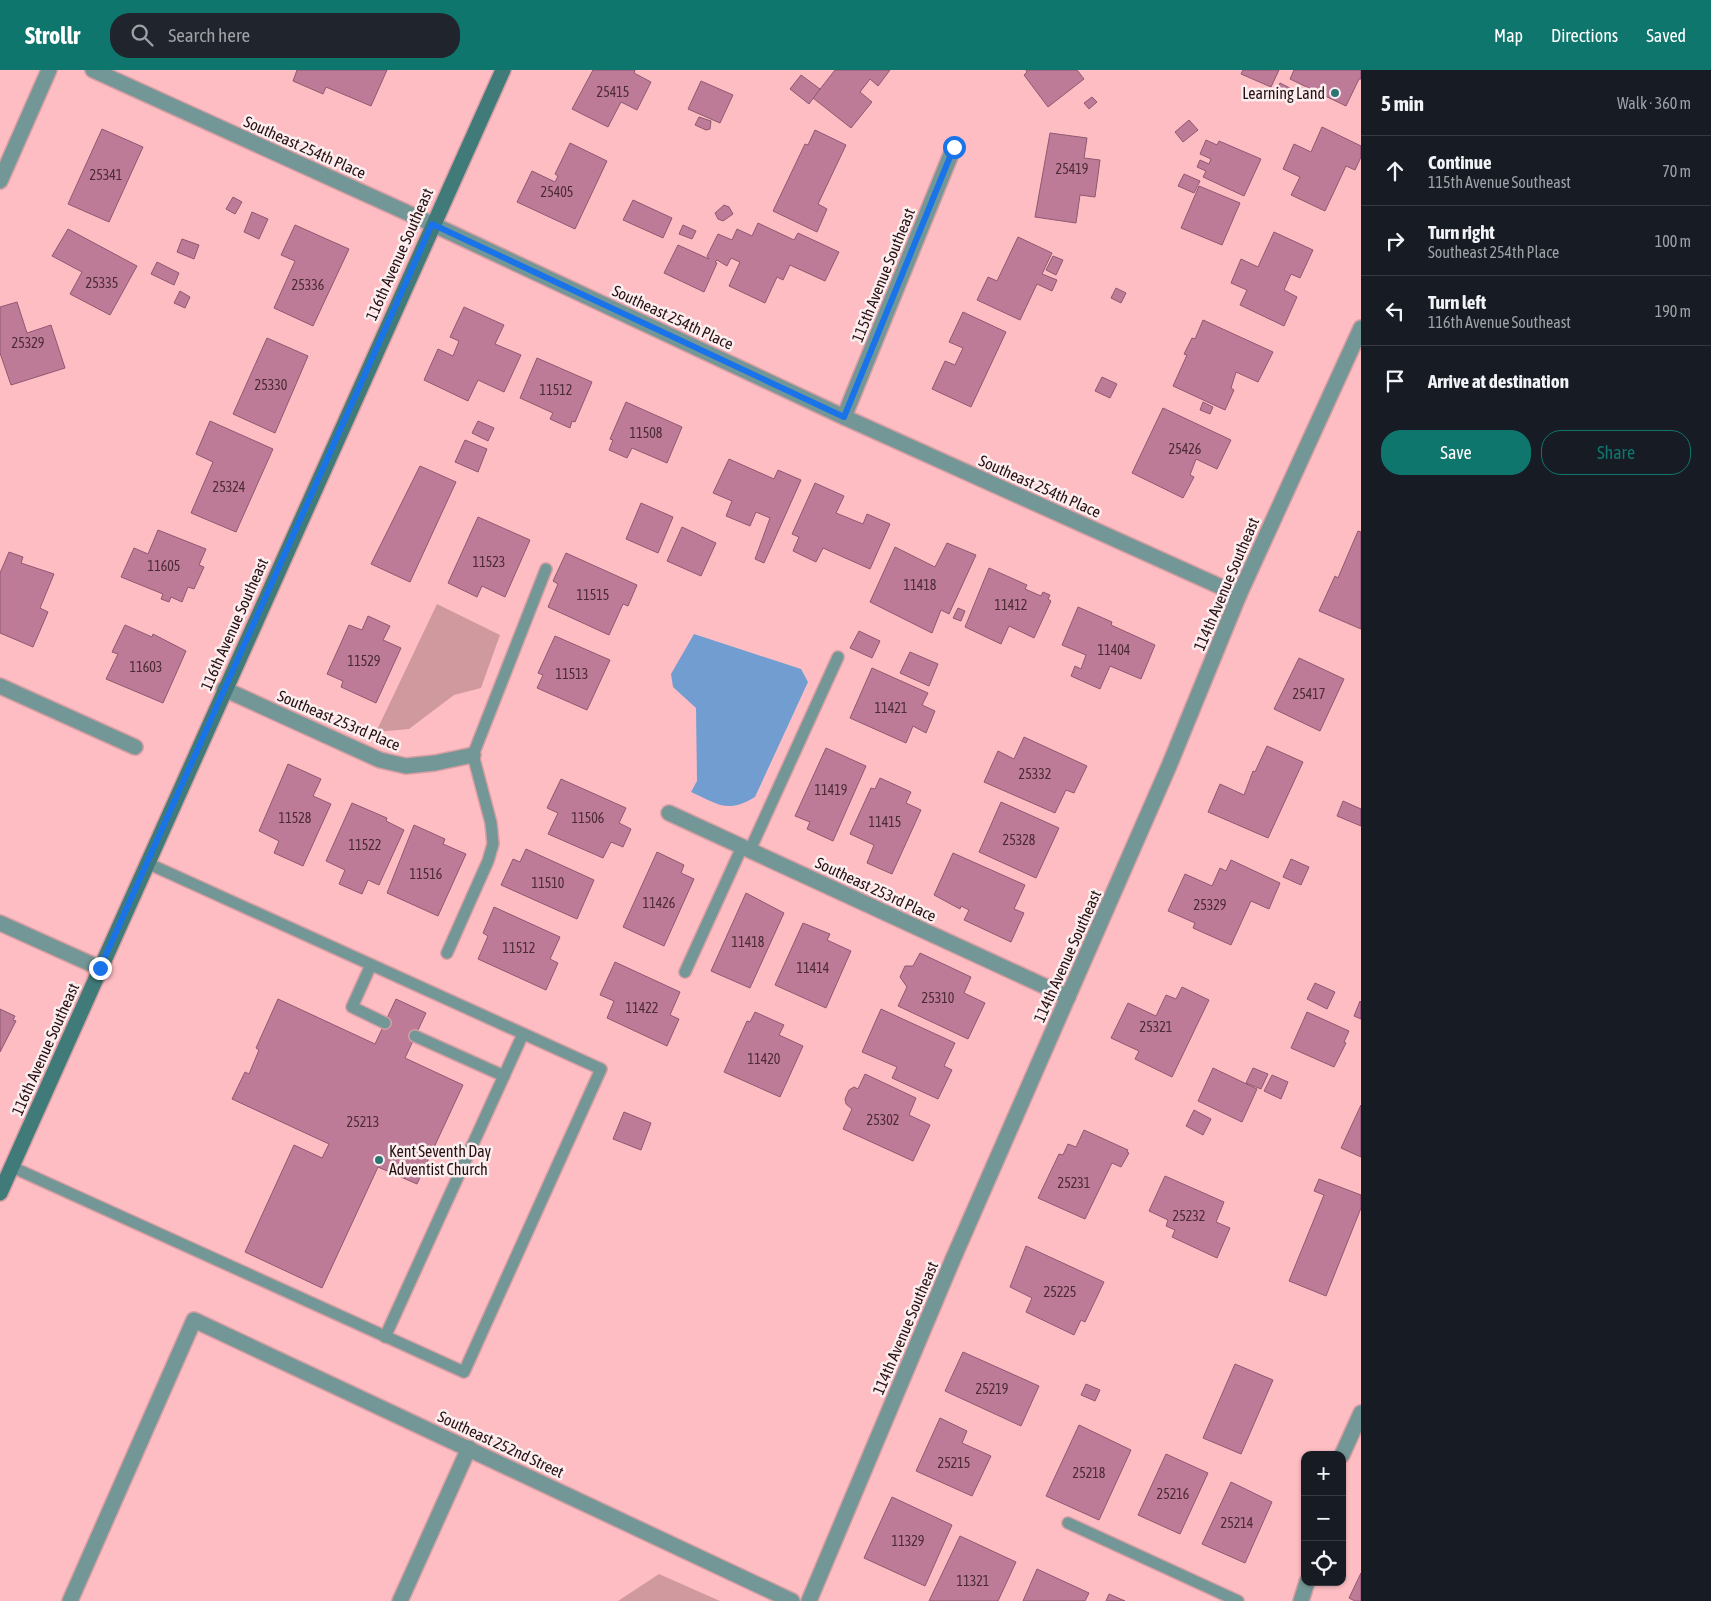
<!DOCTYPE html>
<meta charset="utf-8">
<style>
body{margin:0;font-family:"Asap Condensed",sans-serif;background:#20242c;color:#f1f3f6}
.controls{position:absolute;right:15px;bottom:15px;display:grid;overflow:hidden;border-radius:10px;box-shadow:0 1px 4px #0004}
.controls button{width:45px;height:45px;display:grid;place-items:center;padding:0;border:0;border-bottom:1px solid #363941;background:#171b24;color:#f1f3f6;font:25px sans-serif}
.stop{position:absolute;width:15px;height:15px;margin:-11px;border:4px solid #1a73e8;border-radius:50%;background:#fff}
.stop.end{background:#1a73e8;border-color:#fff;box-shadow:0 1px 5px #0008}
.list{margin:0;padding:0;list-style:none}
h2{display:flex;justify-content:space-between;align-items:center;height:65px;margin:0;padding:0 20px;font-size:21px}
h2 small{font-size:16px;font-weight:400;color:#9ea1a6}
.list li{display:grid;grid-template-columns:32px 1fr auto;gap:15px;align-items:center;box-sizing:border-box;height:70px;padding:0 20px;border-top:1px solid #363941}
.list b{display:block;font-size:19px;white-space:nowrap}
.list p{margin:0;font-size:16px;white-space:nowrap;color:#9ea1a6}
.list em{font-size:16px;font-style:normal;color:#9ea1a6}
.actions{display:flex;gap:10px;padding:15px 20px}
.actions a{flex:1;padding:11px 0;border:1px solid #0f766e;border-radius:20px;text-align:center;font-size:18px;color:#0f766e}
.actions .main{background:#0f766e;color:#fff}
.icon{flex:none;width:28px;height:28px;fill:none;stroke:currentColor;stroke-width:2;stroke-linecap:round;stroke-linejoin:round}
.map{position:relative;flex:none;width:1361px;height:1531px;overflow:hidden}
header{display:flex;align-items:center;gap:30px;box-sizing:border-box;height:70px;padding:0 25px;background:#0f766e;color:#fff}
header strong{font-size:24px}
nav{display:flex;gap:28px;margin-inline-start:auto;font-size:18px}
.search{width:350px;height:45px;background:#20242c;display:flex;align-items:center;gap:12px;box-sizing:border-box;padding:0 18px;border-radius:20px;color:#9ea1a6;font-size:19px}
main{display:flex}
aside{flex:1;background:#171b24}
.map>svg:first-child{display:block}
.green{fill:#d0999e}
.water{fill:#729dd0}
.building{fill:#bd7b97;stroke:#8e5970}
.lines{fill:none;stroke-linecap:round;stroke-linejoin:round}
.lane-casing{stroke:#d79ea3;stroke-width:14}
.street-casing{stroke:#d79ea3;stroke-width:18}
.secondary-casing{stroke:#d79ea3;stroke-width:18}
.lane{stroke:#739796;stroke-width:11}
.street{stroke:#739796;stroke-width:15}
.secondary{stroke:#417b79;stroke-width:15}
.route{stroke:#1a73e8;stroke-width:6}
.poi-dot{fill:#2b7573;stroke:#fceeef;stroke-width:2}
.labels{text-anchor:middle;stroke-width:5;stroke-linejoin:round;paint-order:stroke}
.number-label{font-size:14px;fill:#4c2b34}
.poi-label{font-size:16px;fill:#271013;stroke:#fceeef;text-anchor:end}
.street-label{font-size:16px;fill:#271013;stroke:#fceeef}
</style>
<header>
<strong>Strollr</strong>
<div class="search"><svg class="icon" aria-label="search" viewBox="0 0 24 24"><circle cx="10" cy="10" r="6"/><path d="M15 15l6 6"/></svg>Search here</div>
<nav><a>Map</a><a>Directions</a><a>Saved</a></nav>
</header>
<main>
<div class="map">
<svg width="1361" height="1531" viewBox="0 0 1361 1531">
<rect width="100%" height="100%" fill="#febdc3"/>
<g class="green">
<polygon points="437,534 500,565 481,618 454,625 409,659 376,662"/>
<polygon points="659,1504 720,1531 618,1531"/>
</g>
<path class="water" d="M694 564 801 599 808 612 755 727C727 744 718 734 691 722L697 711 696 638 673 617 671 604Z"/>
<g class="building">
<polygon points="297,0 387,0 371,36 326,17 323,24 293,11"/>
<polygon points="593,0 635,0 634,3 651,12 637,40 621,32 608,57 572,39"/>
<polygon points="835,0 890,0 878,16 870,9 860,22 872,32 851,58 813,28"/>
<polygon points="1026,0 1077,0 1084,9 1048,37 1024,5 1027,2"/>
<polygon points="1243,0 1279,0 1271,17 1241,4"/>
<polygon points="1294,0 1361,0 1361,9 1359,9 1346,36 1290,9"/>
<polygon points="801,5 820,19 809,34 790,19"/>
<polygon points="701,11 733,25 720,53 688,39"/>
<polygon points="1280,13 1290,18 1285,29 1275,24"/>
<polygon points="1092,27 1097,32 1089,39 1084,33"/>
<polygon points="699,47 711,51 710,59 706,60 695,55"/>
<polygon points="1189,50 1198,60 1183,72 1175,62"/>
<polygon points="1322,57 1361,76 1361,87 1355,100 1346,96 1325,141 1291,125 1300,107 1283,99 1294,74 1311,82"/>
<polygon points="102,59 143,77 109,152 68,134"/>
<polygon points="815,60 846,75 818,134 827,139 817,162 773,141 805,74 808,75"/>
<polygon points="1050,63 1087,68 1084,88 1100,90 1095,127 1080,125 1076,153 1035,147"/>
<polygon points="1206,70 1217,75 1219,71 1261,89 1244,126 1203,107 1206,101 1197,97 1200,90 1209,94 1211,89 1200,84"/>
<polygon points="570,73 607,91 575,159 517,132 532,101 555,112 558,106 555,104"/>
<polygon points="1184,104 1200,111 1194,123 1178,116"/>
<polygon points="1199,116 1240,133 1222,175 1181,158"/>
<polygon points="233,127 242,132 235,144 226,139"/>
<polygon points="633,130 672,148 663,168 623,150"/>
<polygon points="724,135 729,137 733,144 723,151 718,149 715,143"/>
<polygon points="252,142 268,149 259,169 244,162"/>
<polygon points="758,153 794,170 798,163 839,182 825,211 790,195 783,210 777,207 765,233 729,216 740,192 731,188 727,196 717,190 715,192 717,193 704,222 664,203 678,175 709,189 707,186 718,164 732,170 737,159 752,166"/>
<polygon points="295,155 349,179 313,256 274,238 295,191 281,185"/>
<polygon points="683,155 696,161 692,169 679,164"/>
<polygon points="68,159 137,196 110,245 70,224 82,202 52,186"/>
<polygon points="1274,162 1313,180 1300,208 1291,204 1284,220 1297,227 1284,256 1240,235 1247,220 1231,213 1241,189 1258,197"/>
<polygon points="1018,167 1052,183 1042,204 1057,210 1052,221 1037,214 1020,250 977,230 988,207 997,211"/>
<polygon points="182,169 199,175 194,189 177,182"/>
<polygon points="1053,186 1063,190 1056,205 1046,200"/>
<polygon points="157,192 179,203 174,215 151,204"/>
<polygon points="1116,218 1126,223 1121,233 1111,228"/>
<polygon points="180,221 190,227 185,238 174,233"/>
<polygon points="17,232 27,263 51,255 65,298 11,315 0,283 0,237"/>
<polygon points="464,237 504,255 495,274 521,285 504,322 478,310 468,331 424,310 438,279 453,286 459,271 450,267"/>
<polygon points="963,242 1006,262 971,337 932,319 945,291 955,295 963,278 949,272"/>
<polygon points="1203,250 1273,282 1258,312 1236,302 1231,318 1234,320 1225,340 1173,316 1187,285 1184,284 1192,268 1195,269"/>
<polygon points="267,268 308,286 275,363 233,344"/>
<polygon points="537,288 592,312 575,352 572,351 570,358 550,349 553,343 520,328"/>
<polygon points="1102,307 1117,314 1110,328 1095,321"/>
<polygon points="626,332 682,357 667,393 632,378 627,388 609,380 613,370 610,369"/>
<polygon points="1203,332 1213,337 1210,344 1200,340"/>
<polygon points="1163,338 1231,370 1217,399 1196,389 1190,405 1194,407 1183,428 1132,403"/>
<polygon points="210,351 273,379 236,462 191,443 213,392 196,384"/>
<polygon points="478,351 494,358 488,371 472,363"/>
<polygon points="465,370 487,379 478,402 455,392"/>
<polygon points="729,389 774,409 778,400 801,410 764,493 755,489 770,448 756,442 750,456 726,446 732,431 713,423"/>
<polygon points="420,396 456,412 410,512 371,494"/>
<polygon points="815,413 844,426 836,443 863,454 867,444 890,454 870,499 823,478 816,492 793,481 799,467 792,464"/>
<polygon points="641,433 673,447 658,483 626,469"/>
<polygon points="478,447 530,470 505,527 482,516 477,527 448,513"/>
<polygon points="682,457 716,473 701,506 667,491"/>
<polygon points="158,460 206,479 199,495 204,497 194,519 188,517 182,532 171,527 169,532 161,529 163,524 121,507 134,478 148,484"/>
<polygon points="1358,461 1361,462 1361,559 1319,541 1335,506 1338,508"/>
<polygon points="947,473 976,485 949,544 941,540 932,563 870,532 895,477 935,497"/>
<polygon points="9,482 23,487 21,493 54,504 40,538 48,542 33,577 0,563 0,503"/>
<polygon points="566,483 637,515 628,536 623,534 609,565 548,537 558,514 553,511"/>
<polygon points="989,498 1027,515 1025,519 1041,526 1043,522 1050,525 1048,529 1051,531 1034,568 1009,556 1001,574 965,557"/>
<polygon points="1078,537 1112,552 1111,555 1155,575 1141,609 1110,596 1100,619 1071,606 1075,596 1081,599 1086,585 1062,575"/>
<polygon points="958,538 965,541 961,551 953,548"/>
<polygon points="368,546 390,556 383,570 401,578 376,633 341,617 343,611 327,604 349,555 362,560"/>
<polygon points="125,555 152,567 153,564 186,581 163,633 106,609 118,584 112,582"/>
<polygon points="859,561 880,571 872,588 850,578"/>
<polygon points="555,566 610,590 587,640 537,618 543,605 538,603"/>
<polygon points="910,582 938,594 929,616 900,603"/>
<polygon points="1299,588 1344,609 1320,661 1274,639"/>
<polygon points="872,598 928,623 922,635 935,641 926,663 913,656 906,673 850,648"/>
<polygon points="1024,667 1087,696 1074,723 1066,720 1055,743 984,712 998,681 1014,689"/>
<polygon points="1267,676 1303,692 1268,768 1208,742 1220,714 1244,725 1253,701 1255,702"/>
<polygon points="826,678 866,696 833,771 807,759 810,752 795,746"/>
<polygon points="288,694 321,709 313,726 331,734 303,796 274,783 279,771 259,761"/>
<polygon points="880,708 911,722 906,733 921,740 892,804 867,793 874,775 850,764 871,718 875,719"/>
<polygon points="561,709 626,738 619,753 631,759 623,777 611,772 603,788 548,764 558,743 547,738"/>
<polygon points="1343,731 1361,739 1361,756 1337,746"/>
<polygon points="1001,732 1059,758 1036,808 979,782"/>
<polygon points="352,733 387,748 386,751 404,760 379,815 368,810 362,824 339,814 345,800 326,791"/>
<polygon points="414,755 445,769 443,774 466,784 438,846 387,823"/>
<polygon points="526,779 594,810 577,849 501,815 513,789 520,792"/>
<polygon points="657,782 684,795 681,803 694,809 664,876 623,857"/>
<polygon points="953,783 1025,815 1014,839 1024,843 1011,872 964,850 969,840 961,836 960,839 934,825"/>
<polygon points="1291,789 1309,797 1301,815 1283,807"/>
<polygon points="1231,790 1280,813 1269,839 1251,831 1231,875 1193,858 1195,853 1168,841 1185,804 1212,816 1220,798 1226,801"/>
<polygon points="746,823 784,843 750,918 711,901"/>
<polygon points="494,837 560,867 550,889 558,893 546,920 478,889 488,866 483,863"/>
<polygon points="803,853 830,864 827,870 851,881 826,938 775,915"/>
<polygon points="920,883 971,907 964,923 985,933 968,969 898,936 907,917 900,907 905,896 913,896"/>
<polygon points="615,892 680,922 670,945 679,949 667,976 607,948 614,931 600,925"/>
<polygon points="1315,913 1335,922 1327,939 1307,929"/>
<polygon points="1182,917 1209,930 1172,1007 1135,989 1139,981 1111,968 1128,933 1156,946 1166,925 1176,929"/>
<polygon points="278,929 375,974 396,929 426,943 405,988 463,1015 417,1114 378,1097 322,1218 245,1182 294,1075 322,1088 329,1074 232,1029 245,1002 249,1004 259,980 256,978"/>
<polygon points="1360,931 1361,932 1361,949 1354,946"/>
<polygon points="0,939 15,946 13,950 16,951 0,982"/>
<polygon points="881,939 955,973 944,996 952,1000 938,1029 892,1008 897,997 862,982"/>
<polygon points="755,942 784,955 779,965 803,976 780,1027 724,1002 747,951 750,952"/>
<polygon points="1307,942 1349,961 1344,972 1346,973 1334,997 1291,978"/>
<polygon points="1213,998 1257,1019 1242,1052 1198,1031"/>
<polygon points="1253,998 1268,1004 1261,1019 1246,1013"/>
<polygon points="865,1004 916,1028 909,1045 930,1055 913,1091 843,1059 852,1039 846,1034 845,1029 849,1020 854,1017 858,1019"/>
<polygon points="1272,1005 1288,1012 1281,1029 1264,1021"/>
<polygon points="1361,1035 1361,1087 1341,1078"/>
<polygon points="1194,1040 1211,1049 1203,1065 1186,1056"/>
<polygon points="624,1042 651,1053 641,1080 613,1069"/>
<polygon points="1084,1060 1128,1080 1127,1082 1129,1083 1121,1097 1112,1093 1085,1149 1038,1128 1059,1084 1063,1085 1068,1074 1076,1077"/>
<polygon points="1165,1106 1224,1132 1216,1152 1230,1158 1217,1188 1172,1167 1175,1160 1166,1156 1168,1150 1149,1141"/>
<polygon points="1319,1109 1361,1125 1361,1138 1326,1226 1289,1211 1324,1125 1314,1121"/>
<polygon points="1026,1176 1104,1212 1085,1252 1081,1250 1074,1265 1026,1242 1032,1228 1010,1217"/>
<polygon points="963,1282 1039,1316 1021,1356 945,1321"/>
<polygon points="1235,1294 1273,1310 1241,1384 1203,1368"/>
<polygon points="1086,1314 1100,1320 1095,1331 1081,1325"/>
<polygon points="940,1348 967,1361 962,1373 991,1386 972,1426 916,1401"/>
<polygon points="1079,1355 1131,1380 1099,1450 1046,1426"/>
<polygon points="1166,1384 1208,1403 1180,1464 1138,1445"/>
<polygon points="1231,1412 1272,1432 1245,1493 1202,1474"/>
<polygon points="892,1427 952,1455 925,1516 864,1488"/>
<polygon points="960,1466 1016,1492 998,1531 929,1531"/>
<polygon points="1037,1499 1089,1523 1085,1531 1023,1531"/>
<polygon points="1361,1503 1361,1531 1355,1531 1349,1528"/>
<polygon points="1109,1524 1125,1531 1106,1531"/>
</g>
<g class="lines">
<defs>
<g id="lane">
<polyline points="750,780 838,587"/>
<polyline points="447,883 488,791 493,774 491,753 473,685 546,499"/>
<polyline points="371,895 352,937 385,953"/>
<polyline points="685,902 742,777"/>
<polyline points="415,966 504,1006"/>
<polyline points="12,1097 464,1302 601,999 147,793"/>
<polyline points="385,1267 523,964"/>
<polyline points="1068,1453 1238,1531"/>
</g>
<g id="street">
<polyline points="93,0 432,154 844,347 1239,525"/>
<polyline points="0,111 49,0"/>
<polyline points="844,347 954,77"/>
<polyline points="0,616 135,677"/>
<polyline points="224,619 380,690 406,696 435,693 473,685"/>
<polyline points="669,743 1068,927"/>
<polyline points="0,853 100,898"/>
<polyline points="1342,1385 1361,1343"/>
<polyline points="70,1531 194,1250 792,1531"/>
<polyline points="400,1531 469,1378"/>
<polyline points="809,1531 953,1189 1169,696 1239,525 1361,258"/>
<polyline points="1301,1531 1307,1512"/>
</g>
<polyline id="secondary" points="0,1123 503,0"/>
</defs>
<use href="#lane" class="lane-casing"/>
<use href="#street" class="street-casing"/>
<use href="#secondary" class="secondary-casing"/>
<use href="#lane" class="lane"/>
<use href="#street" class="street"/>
<use href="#secondary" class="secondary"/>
</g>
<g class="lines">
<polyline class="route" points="100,898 432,154 844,347 954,77"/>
</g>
<g class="poi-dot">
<circle cx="1335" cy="23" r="5"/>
<circle cx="379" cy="1090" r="5"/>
</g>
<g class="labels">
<g class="number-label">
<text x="613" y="27">25415</text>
<text x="1072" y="104">25419</text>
<text x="106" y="110">25341</text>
<text x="557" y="127">25405</text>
<text x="102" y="218">25335</text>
<text x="308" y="220">25336</text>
<text x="28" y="278">25329</text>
<text x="271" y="320">25330</text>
<text x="556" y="325">11512</text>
<text x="646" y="368">11508</text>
<text x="1185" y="384">25426</text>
<text x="229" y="422">25324</text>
<text x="489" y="497">11523</text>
<text x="164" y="501">11605</text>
<text x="920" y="520">11418</text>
<text x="593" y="530">11515</text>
<text x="1011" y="540">11412</text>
<text x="1114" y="585">11404</text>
<text x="364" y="596">11529</text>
<text x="146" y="602">11603</text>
<text x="572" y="609">11513</text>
<text x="1309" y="629">25417</text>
<text x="891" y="643">11421</text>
<text x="1035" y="709">25332</text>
<text x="831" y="725">11419</text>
<text x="295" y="753">11528</text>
<text x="588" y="753">11506</text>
<text x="885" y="757">11415</text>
<text x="1019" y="775">25328</text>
<text x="365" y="780">11522</text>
<text x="426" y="809">11516</text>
<text x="548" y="818">11510</text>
<text x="659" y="838">11426</text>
<text x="1210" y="840">25329</text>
<text x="748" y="877">11418</text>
<text x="519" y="883">11512</text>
<text x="813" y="903">11414</text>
<text x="938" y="933">25310</text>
<text x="642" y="943">11422</text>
<text x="1156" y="962">25321</text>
<text x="764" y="994">11420</text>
<text x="883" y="1055">25302</text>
<text x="363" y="1057">25213</text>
<text x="1074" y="1118">25231</text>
<text x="1189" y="1151">25232</text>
<text x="1060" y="1227">25225</text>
<text x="992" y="1324">25219</text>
<text x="954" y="1398">25215</text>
<text x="1089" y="1408">25218</text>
<text x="1173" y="1429">25216</text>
<text x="1237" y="1458">25214</text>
<text x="908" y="1476">11329</text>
<text x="973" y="1516">11321</text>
</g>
<g class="poi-label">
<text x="1325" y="29">Learning Land</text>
<text x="389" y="1087" text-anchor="start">Kent Seventh Day<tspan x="389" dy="18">Adventist Church</tspan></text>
</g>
<g class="street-label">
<text transform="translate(305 77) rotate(24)" y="6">Southeast 254th Place</text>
<text transform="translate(399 184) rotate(-66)" y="6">116th Avenue Southeast</text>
<text transform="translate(883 205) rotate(-68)" y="6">115th Avenue Southeast</text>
<text transform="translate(673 247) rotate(25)" y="6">Southeast 254th Place</text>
<text transform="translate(1040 416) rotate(24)" y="6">Southeast 254th Place</text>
<text transform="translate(1226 514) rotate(-67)" y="6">114th Avenue Southeast</text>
<text transform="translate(234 554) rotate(-66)" y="6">116th Avenue Southeast</text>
<text transform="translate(339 650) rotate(23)" y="6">Southeast 253rd Place</text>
<text transform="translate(876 819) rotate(25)" y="6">Southeast 253rd Place</text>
<text transform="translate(1067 886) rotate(-66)" y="6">114th Avenue Southeast</text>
<text transform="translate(45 979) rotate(-66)" y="6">116th Avenue Southeast</text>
<text transform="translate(905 1258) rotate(-67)" y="6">114th Avenue Southeast</text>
<text transform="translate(501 1374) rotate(25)" y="6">Southeast 252nd Street</text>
</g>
</g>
</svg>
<div class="controls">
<button>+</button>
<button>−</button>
<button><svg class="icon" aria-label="locate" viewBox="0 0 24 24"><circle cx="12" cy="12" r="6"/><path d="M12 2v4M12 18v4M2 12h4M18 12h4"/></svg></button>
</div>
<div class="stop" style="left:954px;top:77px"></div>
<div class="stop end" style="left:100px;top:898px"></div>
</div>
<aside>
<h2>5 min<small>Walk · 360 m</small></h2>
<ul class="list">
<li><svg class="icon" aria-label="ahead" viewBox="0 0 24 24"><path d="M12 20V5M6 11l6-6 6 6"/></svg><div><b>Continue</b><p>115th Avenue Southeast</p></div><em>70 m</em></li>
<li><svg class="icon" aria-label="right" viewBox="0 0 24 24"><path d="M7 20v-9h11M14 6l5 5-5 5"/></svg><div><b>Turn right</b><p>Southeast 254th Place</p></div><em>100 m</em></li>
<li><svg class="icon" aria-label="left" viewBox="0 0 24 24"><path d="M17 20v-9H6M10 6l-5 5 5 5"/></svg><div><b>Turn left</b><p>116th Avenue Southeast</p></div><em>190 m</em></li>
<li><svg class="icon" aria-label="arrive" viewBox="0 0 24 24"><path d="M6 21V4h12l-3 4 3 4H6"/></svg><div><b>Arrive at destination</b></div></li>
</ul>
<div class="actions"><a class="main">Save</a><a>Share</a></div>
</aside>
</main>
